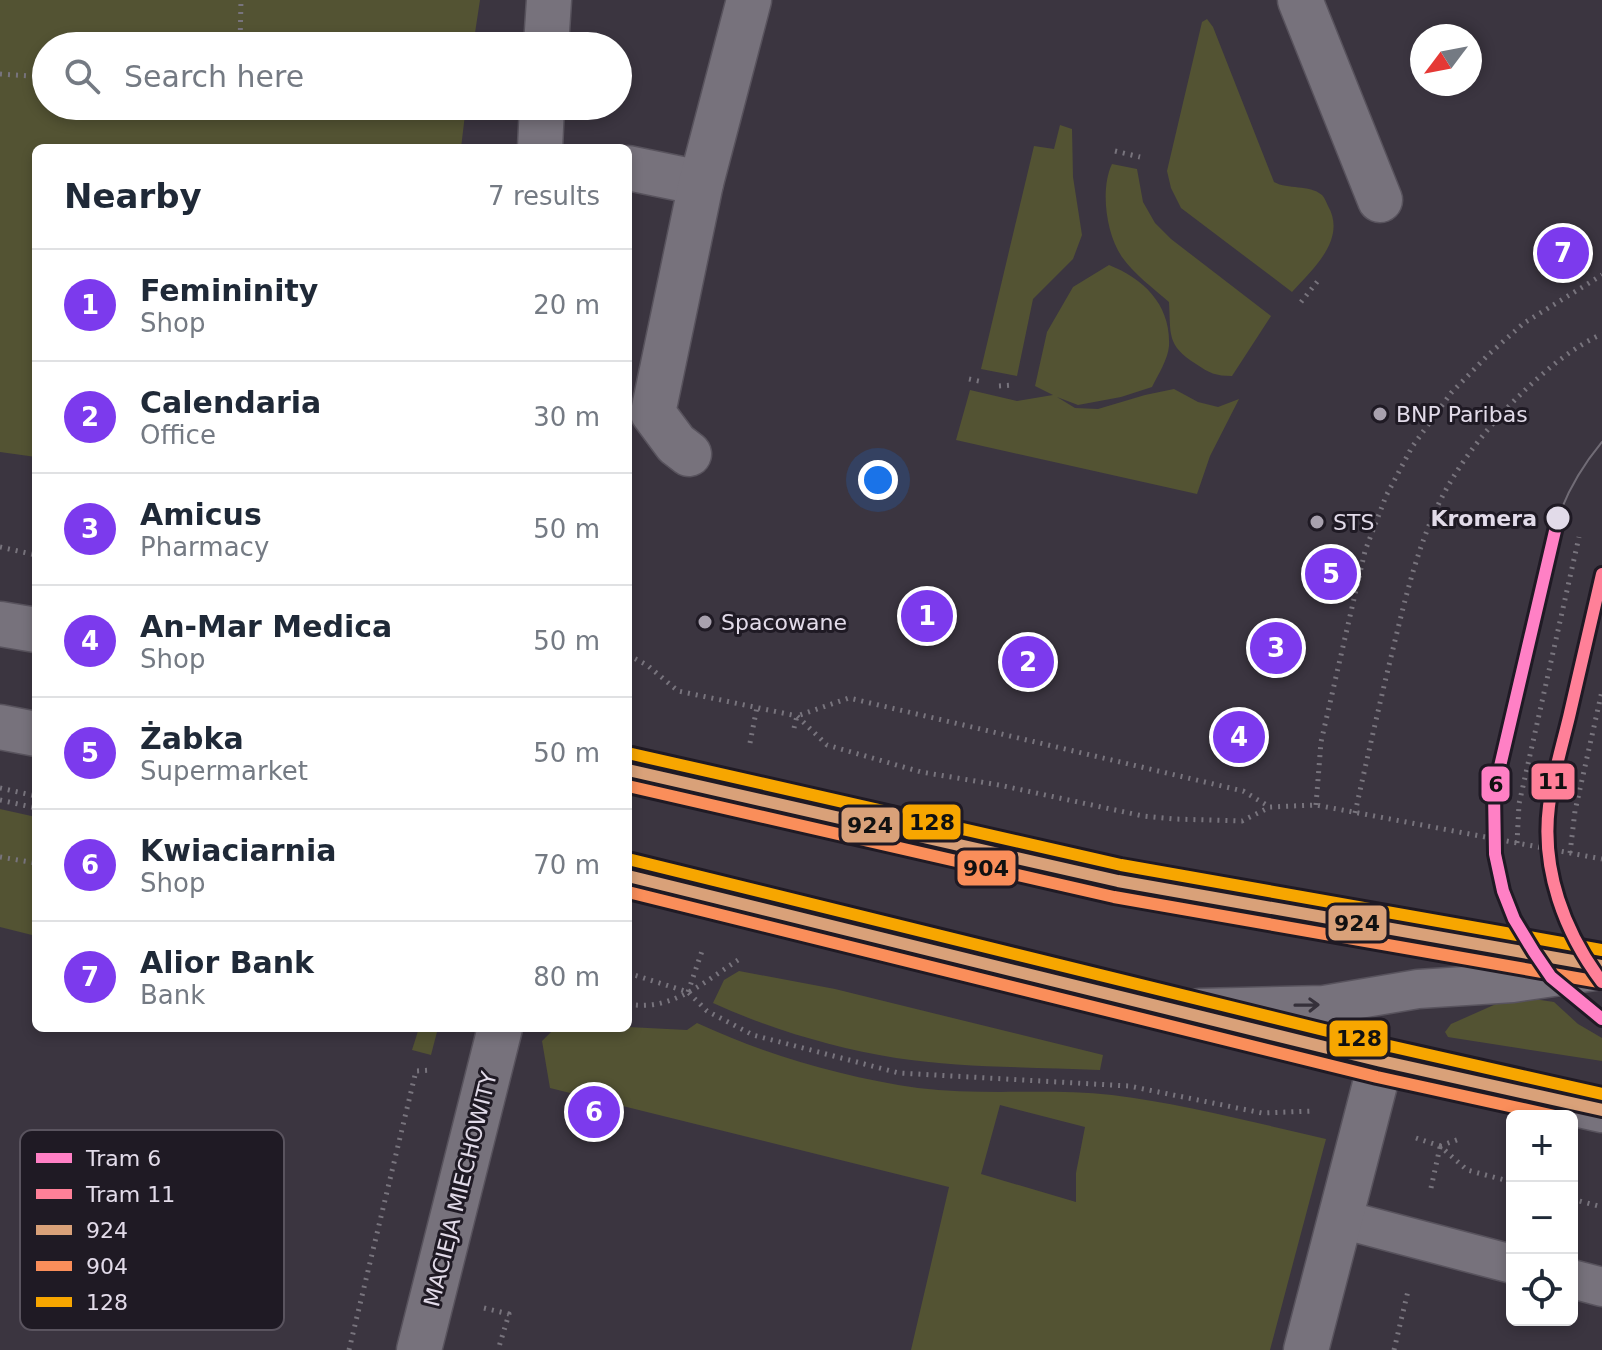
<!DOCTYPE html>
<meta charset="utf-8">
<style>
body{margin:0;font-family:"DejaVu Sans",sans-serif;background:#f6f6f7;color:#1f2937}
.controls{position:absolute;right:24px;bottom:24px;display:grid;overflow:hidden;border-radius:12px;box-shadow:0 4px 12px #0003}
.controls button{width:72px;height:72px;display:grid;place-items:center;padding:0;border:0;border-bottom:2px solid #e0e1e3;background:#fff;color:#1f2937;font:40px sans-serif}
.compass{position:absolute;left:1410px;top:24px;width:72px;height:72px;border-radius:50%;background:#fff;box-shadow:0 4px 12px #0003;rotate:238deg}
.you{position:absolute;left:878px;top:480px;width:28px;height:28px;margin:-20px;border:6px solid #fff;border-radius:50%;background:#1a73e8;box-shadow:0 0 0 12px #1a73e833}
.badge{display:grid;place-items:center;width:52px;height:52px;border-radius:50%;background:#7c3aed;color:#fff;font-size:26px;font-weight:700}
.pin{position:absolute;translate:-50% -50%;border:4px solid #fff;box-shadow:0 2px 8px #0006}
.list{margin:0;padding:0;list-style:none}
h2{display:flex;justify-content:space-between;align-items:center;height:104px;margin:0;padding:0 32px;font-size:34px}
h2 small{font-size:26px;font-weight:400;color:#747a83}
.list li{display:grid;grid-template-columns:52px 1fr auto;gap:24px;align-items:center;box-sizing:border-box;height:112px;padding:0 32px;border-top:2px solid #e0e1e3}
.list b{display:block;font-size:30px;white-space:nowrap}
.list p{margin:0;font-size:26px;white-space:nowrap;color:#747a83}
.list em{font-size:26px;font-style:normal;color:#747a83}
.icon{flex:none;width:44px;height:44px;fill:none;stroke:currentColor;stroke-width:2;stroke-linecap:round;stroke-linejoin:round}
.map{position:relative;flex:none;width:1602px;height:1350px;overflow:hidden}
.search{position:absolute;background:#fff;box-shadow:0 4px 12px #0003;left:32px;top:32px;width:600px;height:88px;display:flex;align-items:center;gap:20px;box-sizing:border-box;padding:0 28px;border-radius:44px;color:#747a83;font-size:30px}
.panel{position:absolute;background:#fff;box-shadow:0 4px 12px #0003;left:32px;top:144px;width:600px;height:888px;border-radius:12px}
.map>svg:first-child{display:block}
.green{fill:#535333;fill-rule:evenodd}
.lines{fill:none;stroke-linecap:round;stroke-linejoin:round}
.service-casing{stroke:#58535d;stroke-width:41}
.minor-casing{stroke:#58535d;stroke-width:47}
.secondary-casing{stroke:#58535d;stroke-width:47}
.path{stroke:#78747d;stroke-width:5;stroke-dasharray:2 6;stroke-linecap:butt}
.service{stroke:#77727c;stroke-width:38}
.minor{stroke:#77727c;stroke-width:44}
.secondary{stroke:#77727c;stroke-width:44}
.tram{stroke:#716c76;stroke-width:2}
.bus-1-casing{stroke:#1f1a24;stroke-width:18}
.bus-2-casing{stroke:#1f1a24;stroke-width:18}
.bus-3-casing{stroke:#1f1a24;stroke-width:18}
.bus-1{stroke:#d9a179;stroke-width:12}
.bus-2{stroke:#fa8e5a;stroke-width:12}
.bus-3{stroke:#f7a600;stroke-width:12}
.tram-1-casing{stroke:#1f1a24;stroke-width:18}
.tram-2-casing{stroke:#1f1a24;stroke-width:18}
.tram-1{stroke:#ff80c5;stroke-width:12}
.tram-2{stroke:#ff8098;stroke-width:12}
.oneway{stroke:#35303a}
.poi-dot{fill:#a8a1ae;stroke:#1f1a24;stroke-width:3}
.stop-dot{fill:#e2dbe9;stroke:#1f1a24;stroke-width:3}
.labels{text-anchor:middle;stroke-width:6;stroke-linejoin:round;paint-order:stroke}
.poi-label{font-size:22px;fill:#e2dbe9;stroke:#1f1a24;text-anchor:start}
.stop-label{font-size:22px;font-weight:bold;fill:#e2dbe9;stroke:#1f1a24;text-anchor:end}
.street-label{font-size:22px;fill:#e2dbe9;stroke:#1f1a24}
.key{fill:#1f1a24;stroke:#5a545f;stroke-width:2}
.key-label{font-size:22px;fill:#e2dbe9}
.line-badge{stroke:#1f1a24;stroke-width:3}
.pale-badge-label{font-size:22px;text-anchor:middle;font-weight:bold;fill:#111}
</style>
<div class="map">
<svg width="1602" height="1350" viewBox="0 0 1602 1350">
<rect width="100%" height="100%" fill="#3b3540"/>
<g class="green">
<polygon points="0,0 480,0 473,46 46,46 46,106 466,106 461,148 36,148 36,457 0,452"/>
<path d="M1207 19 1213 27 1274 182C1288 190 1309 184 1322 195 1325 198 1326 202 1328 206 1347 239 1313 269 1292 292L1181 208 1171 188 1167 171 1202 22Z"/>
<polygon points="1060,125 1072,129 1073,177 1082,235 1073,259 1033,299 1017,376 981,369 1034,146 1054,149"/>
<path d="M1112 164 1137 169 1143 202 1155 223 1171 239 1271 316 1232 376C1216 376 1209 373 1196 364 1166 345 1171 334 1169 302 1153 288 1134 274 1122 257 1106 234 1100 189 1112 164Z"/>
<path d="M1109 265C1144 279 1171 305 1169 346 1168 359 1158 375 1152 387L1121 397 1078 405 1057 397 1075 408 1098 409 1145 395 1174 389 1198 402 1218 407 1239 399 1210 456 1197 494 956 440 970 390 1017 401 1053 395 1035 386 1047 332 1073 287Z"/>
<polygon points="0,809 36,817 36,936 0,927"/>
<path d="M739 971 835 989 1103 1055 1100 1070C1032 1067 963 1068 896 1058 834 1048 770 1029 713 1003L724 980Z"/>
<polygon points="1514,996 1554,1002 1578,1024 1602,1038 1602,1061 1454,1038 1448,1037 1445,1032 1451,1024"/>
<path d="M697 1023C766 1055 842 1077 918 1088 982 1096 1048 1088 1112 1095 1184 1104 1256 1123 1326 1139L1270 1350H911L949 1187 550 1088 542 1041 555 1028 628 1027 687 1030ZM1000 1105 1085 1127 1076 1173V1202L981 1174Z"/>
<polygon points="419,1028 438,1028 431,1055 412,1050"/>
</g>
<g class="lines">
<defs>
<g id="service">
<polyline points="1199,1008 1324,1005 1418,989 1513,983 1595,971"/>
<polyline points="1341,1219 1512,1264"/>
<polyline points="1572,1279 1602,1287"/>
</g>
<g id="minor">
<polyline points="1300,0 1380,200"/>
<polyline points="546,46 549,0"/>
<polyline points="540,148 542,106"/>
<polyline points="628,168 701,183"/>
<polyline points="689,454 676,444 653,413 701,183 749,0"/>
<polyline points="419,1350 500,1028"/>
<polyline points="1306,1350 1381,1061"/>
</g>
<g id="secondary">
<polyline points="0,624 36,630"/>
<polyline points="0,727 36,734"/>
<polyline points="628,770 1118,881 1602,966"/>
<polyline points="628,876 1381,1061 1602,1110"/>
</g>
</defs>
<use href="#service" class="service-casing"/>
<use href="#minor" class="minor-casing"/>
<use href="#secondary" class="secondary-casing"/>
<g class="path">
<polyline points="240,46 241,0"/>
<polyline points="0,74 46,77"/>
<polyline points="438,106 489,112"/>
<polyline points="1115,151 1140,157"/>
<polyline points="1301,302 1321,277"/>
<polyline points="969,379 983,382"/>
<polyline points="999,386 1012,385"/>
<polyline points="0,547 36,555"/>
<polyline points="628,655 647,665 678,691 797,716 827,745 921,772 999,785 1143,816 1174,819 1242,821 1270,807 1316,805 1602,859"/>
<polyline points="794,728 797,716 849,698 1243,791 1270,807"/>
<polyline points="750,743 757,707"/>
<polyline points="0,788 36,796"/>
<polyline points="0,800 36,808"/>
<polyline points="1316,805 1321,742 1365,551 1386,496 1412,447 1451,393 1488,355 1524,323 1602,275"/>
<path d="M1355 813C1367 759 1379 706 1392 653 1406 596 1419 537 1448 486 1468 451 1495 419 1524 391 1547 369 1573 347 1602 334"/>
<polyline points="1517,843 1519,804 1579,537"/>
<polyline points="1570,853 1575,811 1602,691"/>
<polyline points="0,857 36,863"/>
<polyline points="628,973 688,992 707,1011 753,1035 899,1073 1129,1086 1262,1113 1314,1111"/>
<polyline points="688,992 702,951"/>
<path d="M628 1004C671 1012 704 982 738 960"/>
<polyline points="1416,1138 1440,1146 1467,1170 1512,1182"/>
<polyline points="1440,1146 1462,1138"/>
<polyline points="1431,1188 1440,1147"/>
<polyline points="1572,1199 1602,1207"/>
<polyline points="484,1308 509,1314 498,1350"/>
<polyline points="349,1350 416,1071 432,1070"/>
<polyline points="1394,1350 1408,1291"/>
</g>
<use href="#service" class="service"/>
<use href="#minor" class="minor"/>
<use href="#secondary" class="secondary"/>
<path class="tram" d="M1558 518C1568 490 1583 465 1602 442"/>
<defs>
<g id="bus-1">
<polyline points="628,770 1118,881 1602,966"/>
<polyline points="628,876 1381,1061 1602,1110"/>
</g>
<g id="bus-2">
<polyline points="628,786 1114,897 1599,982"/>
<polyline points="628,892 1377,1077 1555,1116"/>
</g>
<g id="bus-3">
<polyline points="632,754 1121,865 1602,950"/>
<polyline points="632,860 1385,1045 1602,1094"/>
</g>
</defs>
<use href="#bus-1" class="bus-1-casing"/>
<use href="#bus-2" class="bus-2-casing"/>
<use href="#bus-3" class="bus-3-casing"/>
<use href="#bus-1" class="bus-1"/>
<use href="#bus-2" class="bus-2"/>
<use href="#bus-3" class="bus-3"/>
<defs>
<polyline id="tram-1" points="1558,518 1494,792 1495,854 1503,891 1514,919 1534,952 1551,977 1602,1019"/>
<path id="tram-2" d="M1602 574C1591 621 1580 669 1569 717 1562 746 1553 775 1549 806 1541 869 1564 932 1602 982"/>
</defs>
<use href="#tram-1" class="tram-1-casing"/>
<use href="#tram-2" class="tram-2-casing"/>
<use href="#tram-1" class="tram-1"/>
<use href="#tram-2" class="tram-2"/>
</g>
<defs><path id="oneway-shaft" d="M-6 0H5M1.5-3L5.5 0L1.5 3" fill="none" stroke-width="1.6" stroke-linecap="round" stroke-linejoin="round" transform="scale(2)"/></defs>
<use class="oneway" href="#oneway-shaft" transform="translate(1307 1005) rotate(-1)"/>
<g class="poi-dot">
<circle cx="1380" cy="414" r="8"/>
<circle cx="1317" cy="522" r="8"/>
<circle cx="705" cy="622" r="8"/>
</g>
<circle class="stop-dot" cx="1558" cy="518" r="13"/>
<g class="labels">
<g class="poi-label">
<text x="1396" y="422">BNP Paribas</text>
<text x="1333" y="530">STS</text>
<text x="721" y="630">Spacowane</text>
</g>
<g class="stop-label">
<text x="1537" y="526">Kromera</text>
</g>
<g class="street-label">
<text transform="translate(460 1189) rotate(-76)" y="8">MACIEJA MIECHOWITY</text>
</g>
</g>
<rect x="20" y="1130" width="264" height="200" rx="12" class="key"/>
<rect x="36" y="1153" width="36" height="10" fill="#ff80c5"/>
<rect x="36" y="1189" width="36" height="10" fill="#ff8098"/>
<rect x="36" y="1225" width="36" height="10" fill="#d9a179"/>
<rect x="36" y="1261" width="36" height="10" fill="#fa8e5a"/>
<rect x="36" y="1297" width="36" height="10" fill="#f7a600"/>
<g class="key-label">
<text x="86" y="1166">Tram 6</text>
<text x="86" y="1202">Tram 11</text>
<text x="86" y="1238">924</text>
<text x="86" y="1274">904</text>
<text x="86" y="1310">128</text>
</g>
<g class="line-badge">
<rect x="1530" y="762" width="46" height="39" rx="8" fill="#ff8098"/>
<rect x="1480" y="765" width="31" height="38" rx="8" fill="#ff80c5"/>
<rect x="901" y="803" width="61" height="38" rx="8" fill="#f7a600"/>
<rect x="840" y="806" width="61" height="38" rx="8" fill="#d9a179"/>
<rect x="956" y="849" width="61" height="38" rx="8" fill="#fa8e5a"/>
<rect x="1327" y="904" width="61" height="38" rx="8" fill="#d9a179"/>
<rect x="1328" y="1019" width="61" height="39" rx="8" fill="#f7a600"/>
</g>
<g class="pale-badge-label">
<text x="1553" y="789">11</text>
<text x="1496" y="792">6</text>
<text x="932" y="830">128</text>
<text x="870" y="833">924</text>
<text x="986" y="876">904</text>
<text x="1357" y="931">924</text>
<text x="1359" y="1046">128</text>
</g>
</svg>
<div class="controls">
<button>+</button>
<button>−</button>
<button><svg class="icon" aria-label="locate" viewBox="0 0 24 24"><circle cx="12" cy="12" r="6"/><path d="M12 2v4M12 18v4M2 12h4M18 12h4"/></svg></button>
</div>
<svg class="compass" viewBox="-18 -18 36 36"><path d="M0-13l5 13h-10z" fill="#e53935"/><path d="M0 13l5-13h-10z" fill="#747a83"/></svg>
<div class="you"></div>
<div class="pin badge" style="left:927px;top:616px">1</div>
<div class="pin badge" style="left:1028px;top:662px">2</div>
<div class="pin badge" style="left:1276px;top:648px">3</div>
<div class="pin badge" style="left:1239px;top:737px">4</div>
<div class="pin badge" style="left:1331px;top:574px">5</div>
<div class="pin badge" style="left:594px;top:1112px">6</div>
<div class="pin badge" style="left:1563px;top:253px">7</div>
<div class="search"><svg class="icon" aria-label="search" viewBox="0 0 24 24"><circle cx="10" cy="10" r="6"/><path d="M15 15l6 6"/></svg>Search here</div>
<section class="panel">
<h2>Nearby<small>7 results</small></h2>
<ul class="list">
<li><span class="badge">1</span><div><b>Femininity</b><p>Shop</p></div><em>20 m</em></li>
<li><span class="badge">2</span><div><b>Calendaria</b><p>Office</p></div><em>30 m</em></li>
<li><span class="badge">3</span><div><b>Amicus</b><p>Pharmacy</p></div><em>50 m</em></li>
<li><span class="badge">4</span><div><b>An-Mar Medica</b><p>Shop</p></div><em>50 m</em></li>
<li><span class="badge">5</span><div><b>Żabka</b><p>Supermarket</p></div><em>50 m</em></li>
<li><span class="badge">6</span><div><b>Kwiaciarnia</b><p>Shop</p></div><em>70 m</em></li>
<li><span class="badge">7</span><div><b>Alior Bank</b><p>Bank</p></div><em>80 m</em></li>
</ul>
</section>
</div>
